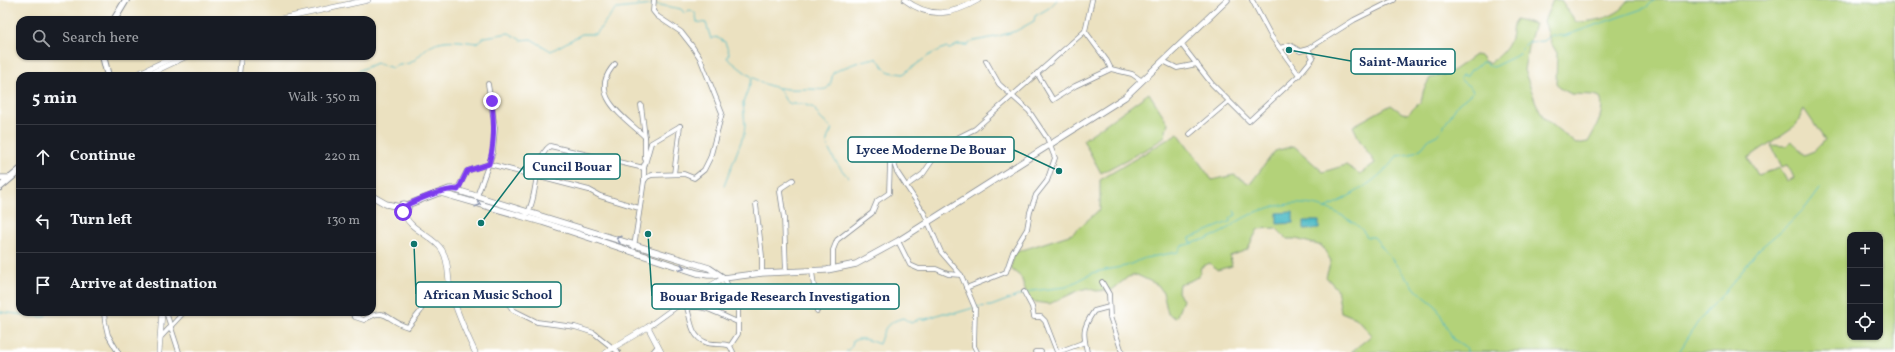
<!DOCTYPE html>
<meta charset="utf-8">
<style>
body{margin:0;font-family:Vollkorn,serif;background:#20242c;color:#f1f3f6}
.controls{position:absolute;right:12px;bottom:12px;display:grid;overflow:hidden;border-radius:8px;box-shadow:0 1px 3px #0004}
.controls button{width:36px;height:36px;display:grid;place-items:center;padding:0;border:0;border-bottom:1px solid #363941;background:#171b24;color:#f1f3f6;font:20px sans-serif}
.stop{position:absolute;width:12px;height:12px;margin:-9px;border:3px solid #7c3aed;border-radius:50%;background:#fff}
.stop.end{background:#7c3aed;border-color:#fff;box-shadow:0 1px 4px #0008}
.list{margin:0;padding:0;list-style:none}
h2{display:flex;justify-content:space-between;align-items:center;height:52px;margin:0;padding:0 16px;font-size:17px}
h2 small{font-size:13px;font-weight:400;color:#9ea1a6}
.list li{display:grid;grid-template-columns:26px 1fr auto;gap:12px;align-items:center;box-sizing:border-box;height:64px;padding:0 16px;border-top:1px solid #363941}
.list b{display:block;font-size:15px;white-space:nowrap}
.list em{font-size:13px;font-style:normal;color:#9ea1a6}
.icon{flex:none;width:22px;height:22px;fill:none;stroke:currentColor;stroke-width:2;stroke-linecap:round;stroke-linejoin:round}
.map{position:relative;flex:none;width:1895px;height:352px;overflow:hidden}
.search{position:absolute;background:#171b24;box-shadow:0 1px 3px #0004;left:16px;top:16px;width:360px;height:44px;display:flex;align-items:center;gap:10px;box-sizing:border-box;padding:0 14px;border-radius:12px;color:#9ea1a6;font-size:15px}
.panel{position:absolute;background:#171b24;box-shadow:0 1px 3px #0004;left:16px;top:72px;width:360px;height:244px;border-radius:12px}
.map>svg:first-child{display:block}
.green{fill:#b3d279;stroke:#67806c;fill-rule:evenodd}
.water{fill:#4bb9c4;stroke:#337491}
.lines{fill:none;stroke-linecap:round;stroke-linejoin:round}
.stream{stroke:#4bb9c4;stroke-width:1}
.minor-casing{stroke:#83888f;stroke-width:5.5}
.tertiary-casing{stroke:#83888f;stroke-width:6}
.secondary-casing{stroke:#83888f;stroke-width:7}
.primary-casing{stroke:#83888f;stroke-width:8}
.minor{stroke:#fff;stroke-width:4}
.tertiary{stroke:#fff;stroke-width:5}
.secondary{stroke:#fff;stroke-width:5.5}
.primary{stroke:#fff;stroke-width:6}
.oneway{stroke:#8d97ae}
.route{stroke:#7c3aed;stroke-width:5}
.leader{fill:none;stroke:#0f766e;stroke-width:1.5}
.callout-dot{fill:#0f766e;stroke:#fff;stroke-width:1.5}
.callout{fill:#fff;stroke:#0f766e;stroke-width:1.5}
.callout-label{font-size:13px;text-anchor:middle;font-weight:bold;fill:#1b2f5e}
</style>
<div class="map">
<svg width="1895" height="352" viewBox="0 0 1895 352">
<rect width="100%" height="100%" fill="#fff"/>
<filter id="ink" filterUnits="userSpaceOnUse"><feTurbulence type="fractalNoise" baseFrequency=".025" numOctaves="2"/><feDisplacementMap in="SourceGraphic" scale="8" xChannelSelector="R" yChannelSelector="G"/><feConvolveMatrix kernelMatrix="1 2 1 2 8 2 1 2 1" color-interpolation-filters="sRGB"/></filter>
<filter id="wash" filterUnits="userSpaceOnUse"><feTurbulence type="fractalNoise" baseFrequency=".012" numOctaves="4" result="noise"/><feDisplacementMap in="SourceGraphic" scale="16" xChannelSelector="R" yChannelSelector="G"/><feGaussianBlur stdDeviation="0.9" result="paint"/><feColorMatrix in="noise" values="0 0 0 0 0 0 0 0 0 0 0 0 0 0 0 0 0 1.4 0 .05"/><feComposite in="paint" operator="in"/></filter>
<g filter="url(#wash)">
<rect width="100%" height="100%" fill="#ebe1c0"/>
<g class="green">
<path d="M1553 0H1561L1576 22C1593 22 1620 17 1629 0H1895V352H1351L1372 335 1356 318 1341 312 1337 289 1326 277 1331 261 1322 246 1296 239H1287L1276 228 1258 229 1247 250 1230 256 1232 266 1217 270 1210 263 1201 267 1199 276 1190 281 1179 284 1178 292 1183 300 1176 318 1168 314 1163 292 1158 285 1137 275 1128 277 1112 290 1096 291 1088 288 1080 290 1049 304 1029 301 1021 277 1011 269 1013 253 1072 234 1100 209V180L1178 133 1212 180 1234 175 1250 184 1275 151 1294 146 1323 172 1346 165 1360 174 1375 163 1360 141 1353 126 1391 105 1402 113 1408 114 1421 101 1424 89 1430 78 1448 74 1475 55 1481 56 1484 61 1489 63C1498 58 1506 51 1510 41 1513 33 1511 26 1516 19L1535 24 1528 47 1524 70 1536 103 1544 118 1576 144 1588 142C1595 130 1606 111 1600 97L1594 95 1571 94 1560 88 1556 83 1557 53 1551 43 1544 21ZM1804 109 1825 140 1814 151 1804 155 1792 141 1786 146 1771 145 1782 167 1788 165 1794 178 1787 181 1780 168 1758 175 1748 158 1796 125ZM1850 235H1880V337H1850Z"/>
<polygon points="1149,93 1168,123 1165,136 1152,146 1101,173 1083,140"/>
</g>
<g class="water">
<polygon points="1293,212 1293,223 1277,224 1277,213"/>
<polygon points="1304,221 1319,221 1319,229 1304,230"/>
</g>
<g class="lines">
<g class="stream">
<polyline points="637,0 639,4"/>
<path d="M655 4 681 9 685 14 689 10C696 11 696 15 697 22L706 23 711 39 716 37 725 42 729 53 727 58C742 70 760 86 780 88 789 90 799 89 808 89 826 89 829 94 833 73 839 69 871 56 877 59 881 62 883 68 888 71 891 73 898 73 903 74L928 56 944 48 950 49 957 45H967L974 41 995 37 1016 31 1034 21 1035 16 1049 8 1057 0"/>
<path d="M347 76 376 63 393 68C400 63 406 66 413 61 418 58 422 52 427 48 441 37 459 41 476 43L485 37 509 33 521 40 531 39 551 51 582 34H596L611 14 617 9 652 5"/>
<path d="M779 89 786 101 791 104H803L814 108 820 118 832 129C831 132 827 137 827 141 826 150 841 170 848 177"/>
<polyline points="724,186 744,134 745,125 743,103 752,78"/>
<path d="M1326 208C1352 195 1379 181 1397 156L1411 154 1422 148 1429 139 1439 134 1458 104 1473 92C1471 84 1463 85 1460 78L1462 75 1467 76 1471 70 1483 62 1493 67 1520 54 1519 51 1528 42 1544 41 1552 35 1564 36 1645 8 1655 0"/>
<polyline points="1191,243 1190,238 1231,221 1230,218 1236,215 1234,210"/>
<path d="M1026 293 1031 291 1066 287 1095 272 1126 266 1145 258 1178 252 1181 246C1191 244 1219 236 1227 229 1257 205 1305 194 1341 215 1351 221 1362 227 1367 237H1374L1417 291 1436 306 1453 339 1467 348V352"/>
<polyline points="976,307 991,306 1023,294"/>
<polyline points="0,312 44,317 49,312"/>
<path d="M846 352 852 346 853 341C861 336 870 341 879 344 885 327 886 323 903 318L911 323 919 319H926L943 313H956L973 308"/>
<polyline points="1679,352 1698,322 1737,278 1758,250 1789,224 1806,207 1819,189"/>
</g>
</g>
</g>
<g filter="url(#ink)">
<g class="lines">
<defs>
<g id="minor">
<polyline points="1092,0 1085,31 1107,61 1111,69"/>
<polyline points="1252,0 1271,36 1299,75"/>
<polyline points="1181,44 1212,84 1249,121 1299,75 1313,58 1308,49 1354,20 1394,0"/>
<polyline points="1280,48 1290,45 1300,51 1308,49"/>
<polyline points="1163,61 1177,68 1197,64"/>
<path d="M615 64C586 95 625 117 645 137"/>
<polyline points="1037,73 1053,100 1075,86 1111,69 1132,74 1142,81"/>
<polyline points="239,76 241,56"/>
<polyline points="641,105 645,137 645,159"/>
<polyline points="1190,134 1229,101"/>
<polyline points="674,174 680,126"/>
<polyline points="644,181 644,165"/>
<polyline points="906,186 923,174 943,145 975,129 1085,31"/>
<polyline points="457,190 467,171 489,164 589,190 600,196 639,208"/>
<polyline points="477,196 493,152 495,128 488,84"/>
<polyline points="756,204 762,256 762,273"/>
<path d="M527 214C539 195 533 158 550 146L644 168 651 143 680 126"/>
<polyline points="898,241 910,265 919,269 936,269 948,274 961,275"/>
<polyline points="634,247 644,181 647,177 652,175 684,174 694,178 704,170 710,158 722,113 700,58 692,46 681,32 657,16 653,11 654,0"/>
<polyline points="833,269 833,250 837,240 872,213 877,201 889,193 890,163 893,161 897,172 924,213 941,252 961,275 975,308 974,346 977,352"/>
<polyline points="812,271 817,311"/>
<polyline points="786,272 784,218 780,192 781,188 793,180"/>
<polyline points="724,278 738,305 738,334 730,346"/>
<polyline points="1102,282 1109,294 1110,317 1122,352"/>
<polyline points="497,288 513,310 537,322 575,327 594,333 618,352"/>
<polyline points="966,288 1006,272 1013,252 1027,229 1030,212 1036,195 1047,181 1055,158 1047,138 1029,111 999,84 986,61"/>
<polyline points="1024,292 1032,307 1034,317 1041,317 1045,321 1057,352"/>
<path d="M684 301C692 314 688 335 705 342 713 346 722 342 730 346L733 352"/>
<path d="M689 308C704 303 723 317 738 322"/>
<polyline points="104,312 105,322 108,335 118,352"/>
<polyline points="166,312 179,352"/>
<path d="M351 312 355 317 364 320C387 305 387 322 408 327L420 312 426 295 451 291"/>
<polyline points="160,338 184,312"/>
<polyline points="653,352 658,346"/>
<polyline points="1035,352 1041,352"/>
<polyline points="1058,352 1085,342"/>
<path d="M1087 352C1083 332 1082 329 1094 311L1109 307"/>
</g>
<g id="tertiary">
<path d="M905 0C930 19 952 15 978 0"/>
<polyline points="276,20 368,0"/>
<polyline points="133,76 176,56"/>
<polyline points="145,76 187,56"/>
<path d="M404 212C407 229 434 236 442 250 450 263 447 279 451 292 457 313 466 333 475 352"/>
<polyline points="648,327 661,352"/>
<polyline points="159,352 162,312"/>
<polyline points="606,352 648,327 684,301 724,278"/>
</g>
<g id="secondary">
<polyline points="0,178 10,178"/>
<polyline points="441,193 542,222 697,273 708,275 718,275"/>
<polyline points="372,196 386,204 400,207"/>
<circle cx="404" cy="208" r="4"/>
<polyline points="407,205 449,189 453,189 709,268 724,278 762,273 827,270 856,264 898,241 1125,97 1227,0"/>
</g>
<g id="primary">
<polyline points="114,20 126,0"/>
<polyline points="103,56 108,76"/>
<polyline points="0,187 20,170"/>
</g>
</defs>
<use href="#minor" class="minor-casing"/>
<use href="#tertiary" class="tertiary-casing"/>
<use href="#secondary" class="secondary-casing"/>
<use href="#primary" class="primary-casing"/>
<use href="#minor" class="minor"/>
<use href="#tertiary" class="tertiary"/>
<use href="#secondary" class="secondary"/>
<use href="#primary" class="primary"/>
</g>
<defs><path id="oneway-chevron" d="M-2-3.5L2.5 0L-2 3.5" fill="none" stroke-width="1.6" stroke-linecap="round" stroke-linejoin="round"/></defs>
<g class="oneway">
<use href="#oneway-chevron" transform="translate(478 204) rotate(17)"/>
<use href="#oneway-chevron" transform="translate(619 239) rotate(-163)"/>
<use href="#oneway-chevron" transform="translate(682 268) rotate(20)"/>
</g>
</g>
<g class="lines" filter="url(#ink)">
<path class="route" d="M403 212H406L408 209 407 205C418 200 446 187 458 190L467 171 489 164C495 143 494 123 492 101"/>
</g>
<path class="leader" d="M1289 50L1351 61M1059 171L1014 150M481 223L524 166M414 244L416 294M648 234L652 296"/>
<g class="callout-dot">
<circle cx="1289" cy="50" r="4"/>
<circle cx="1059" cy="171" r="4"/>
<circle cx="481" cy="223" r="4"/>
<circle cx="414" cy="244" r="4"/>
<circle cx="648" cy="234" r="4"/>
</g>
<g class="callout">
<rect x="1351" y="49" width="104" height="25" rx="4"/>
<rect x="848" y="137" width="166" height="25" rx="4"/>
<rect x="524" y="154" width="96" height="25" rx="4"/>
<rect x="416" y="282" width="145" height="25" rx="4"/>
<rect x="652" y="284" width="247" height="25" rx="4"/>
</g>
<g class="callout-label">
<text x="1403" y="66">Saint-Maurice</text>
<text x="931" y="154">Lycee Moderne De Bouar</text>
<text x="572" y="171">Cuncil Bouar</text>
<text x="488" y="299">African Music School</text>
<text x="775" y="301">Bouar Brigade Research Investigation</text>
</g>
</svg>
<div class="controls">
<button>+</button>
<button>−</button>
<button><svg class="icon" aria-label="locate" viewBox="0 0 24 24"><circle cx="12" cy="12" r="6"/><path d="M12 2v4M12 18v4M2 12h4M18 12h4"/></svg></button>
</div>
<div class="stop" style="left:403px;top:212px"></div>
<div class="stop end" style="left:492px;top:101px"></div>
<div class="search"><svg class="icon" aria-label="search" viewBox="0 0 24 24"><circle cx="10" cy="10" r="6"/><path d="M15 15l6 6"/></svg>Search here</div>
<section class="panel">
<h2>5 min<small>Walk · 350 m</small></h2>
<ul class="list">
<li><svg class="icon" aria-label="ahead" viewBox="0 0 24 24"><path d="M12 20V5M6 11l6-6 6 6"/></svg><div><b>Continue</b></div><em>220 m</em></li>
<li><svg class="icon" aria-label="left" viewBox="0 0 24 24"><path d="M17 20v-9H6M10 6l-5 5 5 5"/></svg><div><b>Turn left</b></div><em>130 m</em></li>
<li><svg class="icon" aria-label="arrive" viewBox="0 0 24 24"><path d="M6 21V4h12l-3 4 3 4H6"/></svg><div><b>Arrive at destination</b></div></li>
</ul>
</section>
</div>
